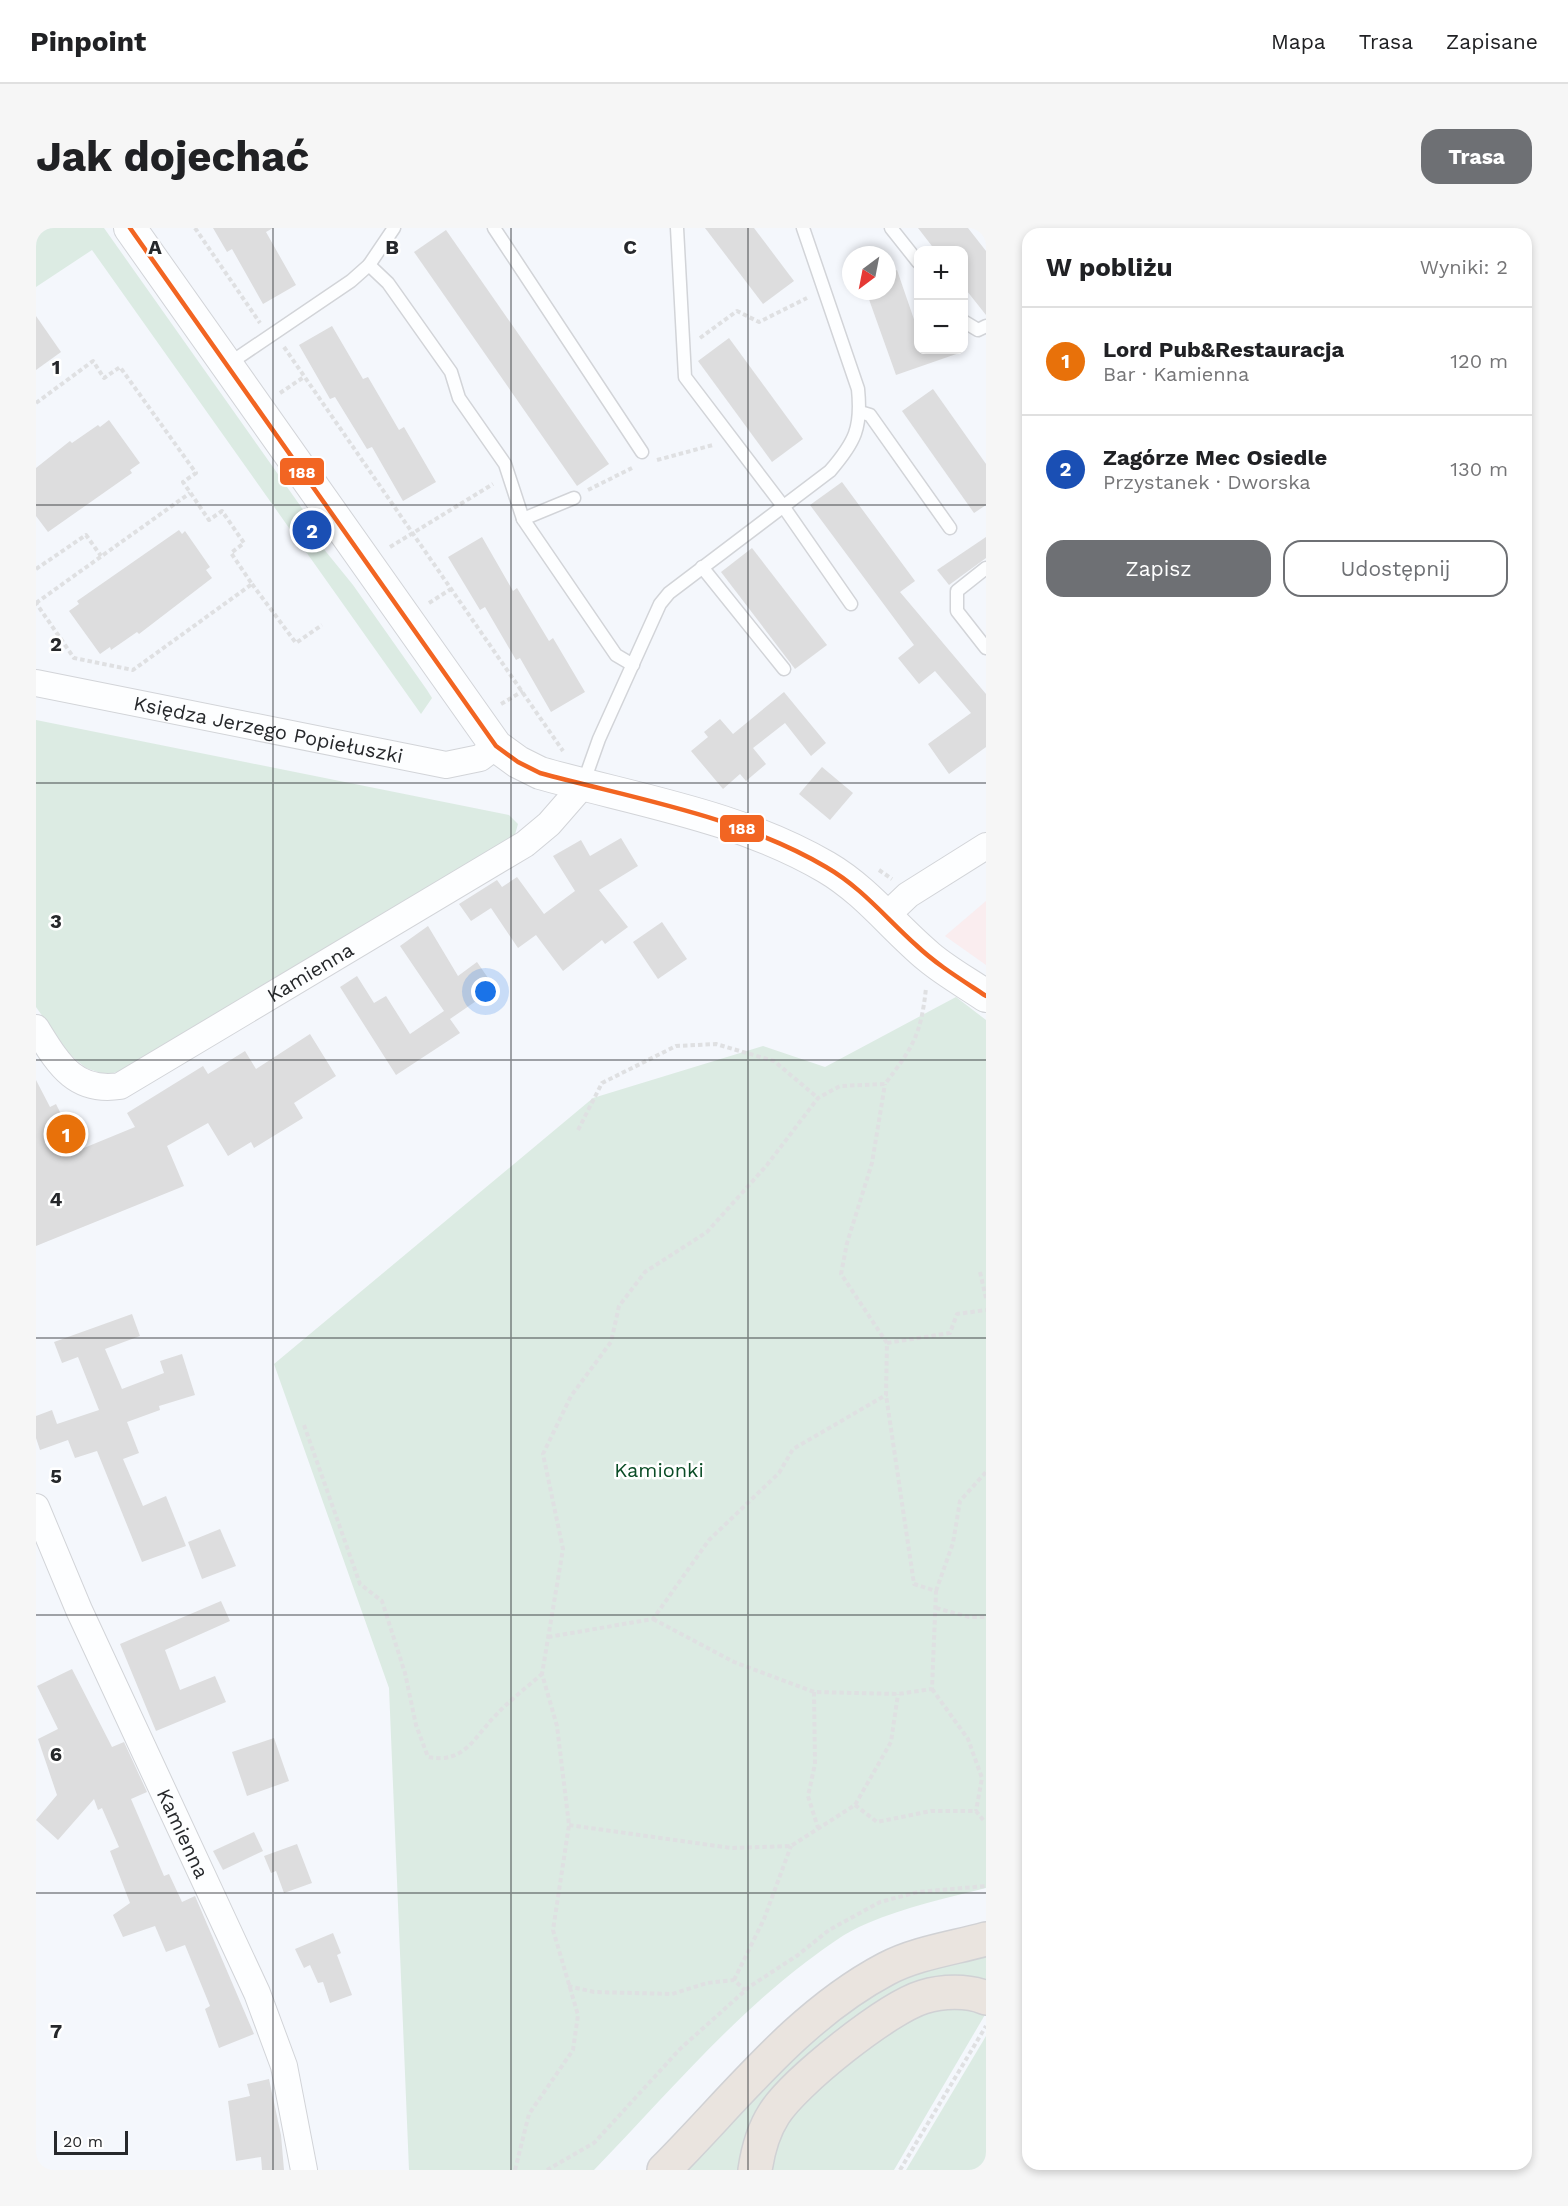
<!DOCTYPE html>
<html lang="pl">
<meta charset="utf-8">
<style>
body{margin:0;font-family:"Work Sans",sans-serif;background:#f6f6f6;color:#202124}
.controls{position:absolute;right:18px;top:18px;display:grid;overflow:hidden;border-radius:12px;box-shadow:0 3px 9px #0003}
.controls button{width:54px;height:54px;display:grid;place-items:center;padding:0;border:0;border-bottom:2px solid #e0e0e0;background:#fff;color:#202124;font:30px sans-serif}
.compass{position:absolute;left:806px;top:18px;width:54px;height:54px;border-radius:50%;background:#fff;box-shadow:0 3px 9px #0003;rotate:212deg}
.scale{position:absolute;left:18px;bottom:15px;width:74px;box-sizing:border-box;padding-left:6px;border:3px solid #26282b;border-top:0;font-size:16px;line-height:21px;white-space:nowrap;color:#26282b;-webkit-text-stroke:4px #fff;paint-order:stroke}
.you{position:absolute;left:450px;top:764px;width:21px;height:21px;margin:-15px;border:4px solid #fff;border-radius:50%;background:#1a73e8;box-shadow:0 0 0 9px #1a73e833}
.badge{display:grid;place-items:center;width:39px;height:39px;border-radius:50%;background:#6e7074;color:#fff;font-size:20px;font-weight:700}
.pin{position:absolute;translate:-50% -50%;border:3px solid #fff;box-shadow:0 2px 6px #0006}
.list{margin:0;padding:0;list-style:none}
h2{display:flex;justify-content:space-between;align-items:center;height:78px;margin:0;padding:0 24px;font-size:26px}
h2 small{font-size:20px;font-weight:400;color:#757577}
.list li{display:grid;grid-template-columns:39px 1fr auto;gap:18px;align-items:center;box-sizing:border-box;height:108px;padding:0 24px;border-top:2px solid #e0e0e0}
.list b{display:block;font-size:22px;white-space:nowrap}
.list p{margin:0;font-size:20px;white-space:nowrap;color:#757577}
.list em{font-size:20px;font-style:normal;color:#757577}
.actions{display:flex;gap:12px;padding:18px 24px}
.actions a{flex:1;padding:14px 0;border:2px solid #6e7074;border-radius:18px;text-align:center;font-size:21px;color:#6e7074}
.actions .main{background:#6e7074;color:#fff}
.map{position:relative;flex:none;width:950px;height:1942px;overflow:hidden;border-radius:18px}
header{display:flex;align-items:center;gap:36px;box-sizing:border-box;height:84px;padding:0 30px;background:#fff;border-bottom:2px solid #e0e0e0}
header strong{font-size:28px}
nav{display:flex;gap:33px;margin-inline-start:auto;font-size:21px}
.intro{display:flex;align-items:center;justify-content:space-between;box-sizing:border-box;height:144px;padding:0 36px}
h1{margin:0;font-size:42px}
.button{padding:15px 27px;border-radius:18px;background:#6e7074;color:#fff;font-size:21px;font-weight:700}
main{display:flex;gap:36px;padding:0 36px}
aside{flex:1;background:#fff;border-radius:18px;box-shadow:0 3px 9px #0003}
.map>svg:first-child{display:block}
.industrial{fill:#faedef}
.green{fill:#dcebe3}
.building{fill:#ddddde}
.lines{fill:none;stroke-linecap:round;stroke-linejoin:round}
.service-casing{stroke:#d2d4d8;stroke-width:15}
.minor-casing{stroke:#d2d4d8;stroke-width:28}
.tertiary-casing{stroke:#d2d4d8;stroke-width:34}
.primary-casing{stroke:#d0d1d4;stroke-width:36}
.path{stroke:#dfe0e2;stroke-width:4;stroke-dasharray:4.5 3;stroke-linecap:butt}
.service{stroke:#fdfeff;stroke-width:12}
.minor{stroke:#fdfeff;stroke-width:26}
.tertiary{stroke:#fdfeff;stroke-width:32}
.primary{stroke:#eae4df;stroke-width:33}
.bus-1-casing{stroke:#fff;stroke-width:9}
.bus-1{stroke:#f26522;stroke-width:4.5}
.grid{fill:none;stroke:#26282b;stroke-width:1.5;stroke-opacity:0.55}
.labels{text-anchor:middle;stroke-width:5;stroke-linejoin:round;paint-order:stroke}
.street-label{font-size:20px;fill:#26282b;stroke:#fff}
.park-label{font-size:20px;fill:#0a4c26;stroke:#fff}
.grid-label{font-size:20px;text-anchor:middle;font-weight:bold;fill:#26282b;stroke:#fff;stroke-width:5;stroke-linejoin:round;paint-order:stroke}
.line-badge{stroke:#fff;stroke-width:2}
.badge-label{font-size:16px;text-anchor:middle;font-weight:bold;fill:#fff}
</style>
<header>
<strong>Pinpoint</strong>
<nav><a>Mapa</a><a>Trasa</a><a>Zapisane</a></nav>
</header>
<div class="intro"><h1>Jak dojechać</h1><a class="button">Trasa</a></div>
<main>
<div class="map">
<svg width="950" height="1942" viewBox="0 0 950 1942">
<rect width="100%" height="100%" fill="#f4f7fc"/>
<polygon class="industrial" points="950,673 950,737 909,708"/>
<g class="green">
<polygon points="0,0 68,0 268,283 261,288 317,357 391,462 396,470 385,486 56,22 0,59"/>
<polygon points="0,492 473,587 482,596 478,610 93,840 71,847 50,840 32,825 0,779"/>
<path d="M920 769 950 792V1660C910 1670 870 1679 832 1695 809 1704 789 1720 770 1734 691 1794 627 1871 558 1942H373L353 1460 238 1136 557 870 727 818 789 839Z"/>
<polygon points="950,1725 950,1757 877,1759 706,1942 646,1942 756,1827 823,1775 874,1746"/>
<polygon points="924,1779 950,1785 858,1942 732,1942 736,1920 765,1872 867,1794 892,1781"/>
<polygon points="950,1808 950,1942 870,1942"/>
</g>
<g class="building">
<polygon points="177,0 237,0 230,4 260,57 227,76 196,21 191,24"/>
<polygon points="669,0 718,0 758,53 727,76"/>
<polygon points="882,0 932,0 950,23 950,87 927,58 927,22 899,22"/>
<polygon points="410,2 573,236 541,258 378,24"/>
<polygon points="861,42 882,103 882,122 925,122 926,124 860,147 830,63 851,63 851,46"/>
<polygon points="0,88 25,124 0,142"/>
<polygon points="296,98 327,151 332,149 363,202 368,199 400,254 367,273 336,219 331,221 299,169 294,171 263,117"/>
<polygon points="693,110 767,211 736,234 662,133"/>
<polygon points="897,161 950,236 950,277 938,285 866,183"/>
<polygon points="73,192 104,235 94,242 96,245 12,304 0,288 0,240 34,213 36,215 62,197 64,199"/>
<polygon points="806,254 879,353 864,364 950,466 950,519 913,546 892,516 935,485 899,443 883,456 862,430 878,417 774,277"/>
<polygon points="143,302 146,306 149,303 174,339 170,342 176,350 103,406 101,404 75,422 74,419 64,426 33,383 43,376 41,373"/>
<polygon points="446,309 477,363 481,360 513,413 517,410 549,464 515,484 484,430 480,432 449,379 444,382 412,329"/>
<polygon points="950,309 950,330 913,357 901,342"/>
<polygon points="716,320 791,417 759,441 685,344"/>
<polygon points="748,464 790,515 775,528 749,495 717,520 730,536 710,553 704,546 687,561 655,523 672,509 668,504 684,491 697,506"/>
<polygon points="786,539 817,565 794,592 763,566"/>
<polygon points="585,610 602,638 563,662 592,699 569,716 566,712 527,743 500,707 482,720 455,680 435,693 423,676 461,652 466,659 481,649 508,686 539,663 517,628 545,612 554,628"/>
<polygon points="626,694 651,731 622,751 597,714"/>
<polygon points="392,698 422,748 441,734 459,760 414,791 424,805 360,847 304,759 321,748 338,775 350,768 374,806 408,783 364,718"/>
<polygon points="274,806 300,848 258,875 267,890 218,920 215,914 192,928 172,895 131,918 148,958 0,1018 0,852 14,879 20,876 43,922 99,899 91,885 167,838 172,846 209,823 220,841"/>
<polygon points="96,1086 104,1108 69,1121 86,1161 128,1145 124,1133 146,1126 159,1167 123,1178 124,1182 91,1194 103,1225 87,1231 107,1278 130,1268 150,1318 106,1334 61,1223 39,1230 32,1212 4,1222 0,1210 0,1188 16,1182 21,1196 63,1182 42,1129 26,1135 18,1114"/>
<polygon points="184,1301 200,1338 166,1351 152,1314"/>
<polygon points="185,1373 194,1393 129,1422 144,1462 179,1448 190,1474 120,1503 84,1416"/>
<polygon points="36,1441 76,1519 88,1514 111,1564 95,1571 128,1648 133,1646 146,1674 159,1668 218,1806 183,1820 169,1781 174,1778 149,1717 130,1724 119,1698 87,1709 77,1687 94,1675 74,1623 83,1619 66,1580 62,1582 58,1571 22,1612 0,1592 21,1567 2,1511 22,1501 1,1458"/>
<polygon points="238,1510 253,1553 211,1568 196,1524"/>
<polygon points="218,1604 227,1623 187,1642 177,1623"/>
<polygon points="261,1616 276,1655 248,1665 240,1643 235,1645 228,1628"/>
<polygon points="297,1705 305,1725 301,1727 316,1767 294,1775 287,1754 282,1755 274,1737 268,1740 259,1721"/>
<polygon points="233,1851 245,1907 248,1942 226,1942 225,1929 200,1933 192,1873 214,1868 211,1856"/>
</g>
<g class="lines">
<defs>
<g id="service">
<polyline points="458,0 606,224"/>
<polyline points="641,0 649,149 747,278 815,376"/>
<polyline points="855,0 882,34"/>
<polyline points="333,37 352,55 415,144 423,170 469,236 487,291 580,427 597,437"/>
<polyline points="927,93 942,102 950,98"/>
<polyline points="191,137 315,53 333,37 358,0"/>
<polyline points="824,184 834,187 914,300"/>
<polyline points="487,291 538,270"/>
<polyline points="666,339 748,441"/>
<polyline points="950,340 921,363 921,383 950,420"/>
<path d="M547 556 563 511 624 376 633 365 794 243C819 214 826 200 822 161L767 0"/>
</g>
<g id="minor">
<path id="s1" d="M0 455 410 537 444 530 460 518"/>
<polyline points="851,687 872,667 950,618"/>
<path id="s2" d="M0 800C22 835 38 865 84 858L489 616 513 596 547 557"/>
<path id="s3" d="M0 1279 43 1382 221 1765 248 1838 268 1942"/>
</g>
<path id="tertiary" d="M94 0 460 518 482 534 504 545C600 572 703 588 790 639 831 663 858 700 893 729 911 744 931 755 950 768"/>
<g id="primary">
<path d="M628 1942C698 1872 761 1788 850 1741 880 1725 918 1720 950 1711"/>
<path d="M719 1942C722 1922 727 1903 738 1886 758 1854 851 1780 887 1769 906 1763 932 1762 950 1770"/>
</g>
</defs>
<use href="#service" class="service-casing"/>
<use href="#minor" class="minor-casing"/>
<use href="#tertiary" class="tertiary-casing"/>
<use href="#primary" class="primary-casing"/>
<g class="path">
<polyline points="159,0 224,95"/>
<polyline points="664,110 701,83 723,94 771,70"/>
<polyline points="248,119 527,523"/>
<polyline points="244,165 268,149"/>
<polyline points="0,175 57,133 68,150 84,139 160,245 147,254 173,292 186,283 208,315 195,325 216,356 97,442 38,430 0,375"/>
<polyline points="621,232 677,217"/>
<polyline points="552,262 596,240"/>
<polyline points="354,319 457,256"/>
<polyline points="0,341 50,307 65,328"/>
<polyline points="216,356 260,415 286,397"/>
<polyline points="0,375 154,265"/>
<polyline points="393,375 415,361"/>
<polyline points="465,476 487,463"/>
<polyline points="843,642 856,651"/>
<polyline points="542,902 566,855 640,818 680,816 738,833 782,870"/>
<polyline points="944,1044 950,1070"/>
<polyline points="851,1115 914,1105 921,1086 950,1082"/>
<path d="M268 1197 324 1356 346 1373 369 1445 380 1497 392 1529C429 1536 438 1509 460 1487 474 1472 491 1459 506 1446"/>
<polyline points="900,1363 917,1315 924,1273 950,1244"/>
<polyline points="900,1380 933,1389 950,1389"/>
<polyline points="617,1391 698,1434 778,1464 862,1466 896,1461 900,1363 878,1356 850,1167"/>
<polyline points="512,1409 617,1391 673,1312 743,1245 757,1221 850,1167 851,1115 805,1046 811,1015 836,935 849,856"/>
<polyline points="896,1461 932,1511 946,1550 940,1583"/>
<polyline points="778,1464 779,1536 772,1568 782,1600"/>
<polyline points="819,1577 841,1594 895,1583 940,1583 948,1593"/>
<polyline points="533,1597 695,1620 755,1618 819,1577 855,1514 862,1466"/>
<polyline points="698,1752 728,1691 755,1618"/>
<polyline points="532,1758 558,1764 636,1766 671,1755 698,1752 709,1762"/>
<path d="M479 1942 493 1886 537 1822 542 1787 517 1702 533 1597 521 1498 506 1446 527 1321 507 1226 535 1168 575 1114 583 1078 609 1044 671 1004 731 937 782 870 804 858 849 856C877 819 885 807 890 760"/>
<polyline points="511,1942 558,1915 644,1821 713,1759 762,1727 793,1702 844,1674 882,1664 950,1658"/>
<polyline points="864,1942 950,1798"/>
</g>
<use href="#service" class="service"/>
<use href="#minor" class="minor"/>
<use href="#tertiary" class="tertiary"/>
<use href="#primary" class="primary"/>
<defs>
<path id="bus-1" d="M94 0 460 518 482 534 504 545C600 571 703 588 790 639 825 659 850 690 880 717 901 737 926 752 950 768"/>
</defs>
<use href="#bus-1" class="bus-1-casing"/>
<use href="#bus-1" class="bus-1"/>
</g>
<path class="grid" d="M237 0V1942M475 0V1942M712 0V1942M0 277H950M0 555H950M0 832H950M0 1110H950M0 1387H950M0 1665H950"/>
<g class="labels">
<g class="street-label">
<text dy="7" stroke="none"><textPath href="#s1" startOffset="237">Księdza Jerzego Popiełuszki</textPath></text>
<text dy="7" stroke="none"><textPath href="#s2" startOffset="332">Kamienna</textPath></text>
<text dy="7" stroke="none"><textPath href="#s3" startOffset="358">Kamienna</textPath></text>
</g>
<g class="park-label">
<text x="623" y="1249">Kamionki</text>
</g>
</g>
<g class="grid-label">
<text x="119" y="26">A</text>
<text x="356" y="26">B</text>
<text x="594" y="26">C</text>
<text x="20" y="146">1</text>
<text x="20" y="423">2</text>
<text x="20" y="700">3</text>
<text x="20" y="978">4</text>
<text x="20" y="1255">5</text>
<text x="20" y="1533">6</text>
<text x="20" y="1810">7</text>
</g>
<g class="line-badge">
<rect x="243" y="229" width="46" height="29" rx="6" fill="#f26522"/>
<rect x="683" y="586" width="46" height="29" rx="6" fill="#f26522"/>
</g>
<g class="badge-label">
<text x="266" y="250">188</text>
<text x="706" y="606">188</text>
</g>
</svg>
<div class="controls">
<button>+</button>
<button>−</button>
</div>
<svg class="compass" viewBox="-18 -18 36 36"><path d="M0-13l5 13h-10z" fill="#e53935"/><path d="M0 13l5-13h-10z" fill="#757577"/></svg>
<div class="scale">20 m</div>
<div class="you"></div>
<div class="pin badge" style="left:30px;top:906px;background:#e8710a">1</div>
<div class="pin badge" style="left:276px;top:302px;background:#1a4fb4">2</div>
</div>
<aside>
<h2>W pobliżu<small>Wyniki: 2</small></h2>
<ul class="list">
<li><span class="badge" style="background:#e8710a">1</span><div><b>Lord Pub&amp;Restauracja</b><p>Bar · Kamienna</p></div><em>120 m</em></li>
<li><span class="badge" style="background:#1a4fb4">2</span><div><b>Zagórze Mec Osiedle</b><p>Przystanek · Dworska</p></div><em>130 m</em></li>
</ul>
<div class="actions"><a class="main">Zapisz</a><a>Udostępnij</a></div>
</aside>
</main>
